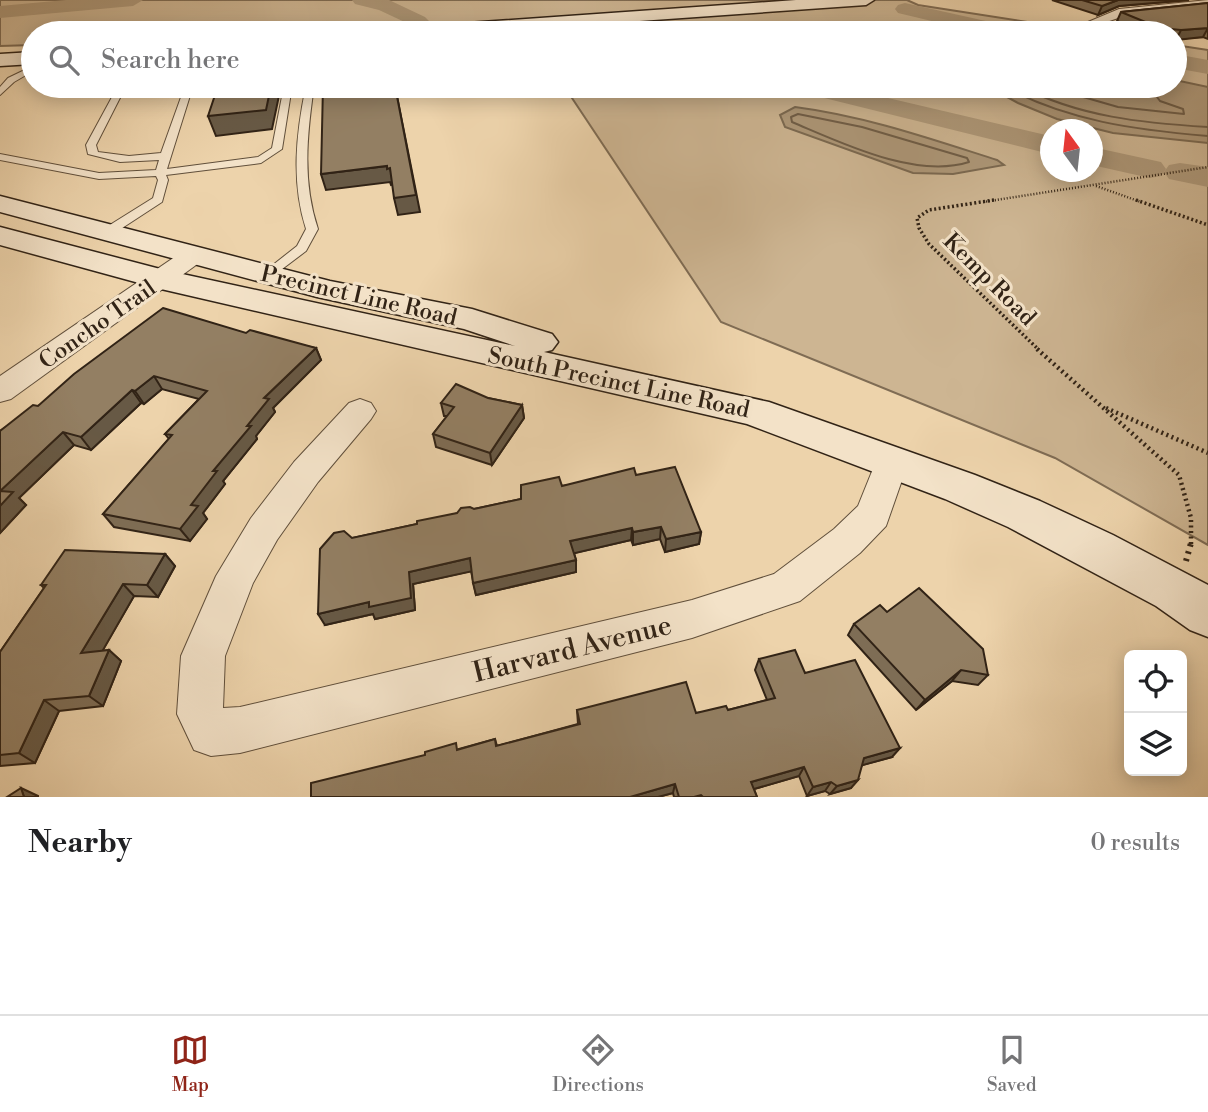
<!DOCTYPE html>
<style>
body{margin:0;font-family:"Libre Bodoni",serif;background:#f2f2f2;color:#202124}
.controls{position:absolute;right:21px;bottom:21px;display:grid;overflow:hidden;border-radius:10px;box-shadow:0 4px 18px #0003}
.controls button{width:63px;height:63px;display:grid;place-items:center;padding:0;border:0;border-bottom:2px solid #e0e0e0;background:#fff;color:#202124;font:35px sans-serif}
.compass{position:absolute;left:1040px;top:119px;width:63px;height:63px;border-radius:50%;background:#fff;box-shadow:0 4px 18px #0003;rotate:345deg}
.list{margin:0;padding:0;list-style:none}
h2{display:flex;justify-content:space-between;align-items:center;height:91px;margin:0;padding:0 28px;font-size:30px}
h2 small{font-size:23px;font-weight:400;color:#757577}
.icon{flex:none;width:38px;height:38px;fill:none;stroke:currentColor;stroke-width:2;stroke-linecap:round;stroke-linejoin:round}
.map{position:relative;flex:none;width:1208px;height:797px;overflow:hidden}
.search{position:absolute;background:#fff;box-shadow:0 4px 18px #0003;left:21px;right:21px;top:21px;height:77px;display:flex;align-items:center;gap:18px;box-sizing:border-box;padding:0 24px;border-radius:38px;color:#757577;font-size:26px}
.sheet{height:217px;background:#fff}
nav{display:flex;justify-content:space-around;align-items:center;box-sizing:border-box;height:98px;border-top:2px solid #e0e0e0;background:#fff;font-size:19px;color:#757577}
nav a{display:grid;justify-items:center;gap:4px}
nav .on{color:#8f2418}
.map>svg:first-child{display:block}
.green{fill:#cdb592;stroke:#7f6c54;stroke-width:2;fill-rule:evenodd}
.water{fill:#ad9778;stroke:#7b6951;stroke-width:2}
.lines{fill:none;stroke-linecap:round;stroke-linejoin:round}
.shore{stroke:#6f5d47;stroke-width:2}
.river{fill:#ad9778;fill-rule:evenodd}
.service-casing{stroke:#604f3b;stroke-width:2}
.minor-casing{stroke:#604f3b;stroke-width:2}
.secondary-casing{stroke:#312316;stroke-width:3}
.path-far3{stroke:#312316;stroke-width:2.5;stroke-dasharray:1 2;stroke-linecap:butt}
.path-far2{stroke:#312316;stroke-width:3.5;stroke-dasharray:2 2.5;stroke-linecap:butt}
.path-far1{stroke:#312316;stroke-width:4.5;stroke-dasharray:2 3.5;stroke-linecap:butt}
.path{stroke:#312316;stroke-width:6;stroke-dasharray:2.5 5;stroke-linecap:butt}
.service{fill:#f3e2c8;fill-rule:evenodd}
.minor{fill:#f3e2c8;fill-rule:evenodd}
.secondary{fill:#f3e2c8;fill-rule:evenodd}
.wall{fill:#7e6d55;stroke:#312316;stroke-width:2}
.shaded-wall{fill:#675945;stroke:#312316;stroke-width:2}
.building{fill:#937f63;stroke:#312316;stroke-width:2}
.labels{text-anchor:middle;stroke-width:6;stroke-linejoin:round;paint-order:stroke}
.street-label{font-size:23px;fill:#312316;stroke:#f3e2c8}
.near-street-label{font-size:28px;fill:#312316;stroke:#f3e2c8}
</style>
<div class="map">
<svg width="1208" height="797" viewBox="0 0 1208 797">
<rect width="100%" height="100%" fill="#edd3ab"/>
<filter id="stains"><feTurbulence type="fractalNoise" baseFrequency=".00286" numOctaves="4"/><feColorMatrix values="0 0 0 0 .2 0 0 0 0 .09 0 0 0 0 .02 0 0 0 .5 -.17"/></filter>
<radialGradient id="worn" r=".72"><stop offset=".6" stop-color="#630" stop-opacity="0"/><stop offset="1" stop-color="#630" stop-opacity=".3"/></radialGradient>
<g class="green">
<polygon points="0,0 907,0 918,5 1099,33 427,33 422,27 280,33 33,33 33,45 0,46"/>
<path d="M1175 45 1208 50V545L1055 458 721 322 564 86H1175ZM1050 130H1092V172H1050Z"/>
</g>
<g class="water">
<polygon points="1175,80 1208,87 1208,143 1113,133 1057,119 1018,103 987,86 1175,86"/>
<path d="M795 107C865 116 931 139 997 160L1004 165 953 174 913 173 785 127 780 115Z"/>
</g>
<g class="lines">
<g class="shore">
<path d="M1003 86C1067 121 1136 130 1208 136"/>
<path d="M1020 86C1079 117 1143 123 1208 127"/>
<polyline points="1045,86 1118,107 1184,114 1183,109 1160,101 1149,86"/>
<path d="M798 114 862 127 967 158 969 162C915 179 842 143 792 122L791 117Z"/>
</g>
<g class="river">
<polygon points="66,0 143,0 133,6 0,18 0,6"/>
<polygon points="352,0 389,0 425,17 429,21 425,25 411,25 379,10 355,4"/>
<polygon points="905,3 1017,28 1020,33 982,33 898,13 895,9 898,5"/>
<polygon points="1175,54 1208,60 1208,74 1175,68"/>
<polygon points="792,86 837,86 1050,136 1050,154 796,91"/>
<polygon points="1092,147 1161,162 1166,169 1161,176 1150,178 1092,165"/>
<polygon points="1180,163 1208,167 1208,187 1169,179 1164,172 1169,165"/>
</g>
<defs>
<g id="service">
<polygon points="33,66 33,71 14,82 0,95 0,87 8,78"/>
<polygon points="118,86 126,86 96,145 98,152 129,156 161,153 185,86 193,86 167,169 258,157 272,148 284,86 292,86 282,149 261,163 166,175 168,180 162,202 113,234 105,234 105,228 153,198 158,180 156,176 99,179 0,160 0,154 99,173 156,170 159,160 120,162 88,154 86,145"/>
<path d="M306 86H314C307 135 302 181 318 229L306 251 269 279 264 278V272L297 246 306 229C291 182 296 134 306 86Z"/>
</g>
<g id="minor">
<polygon points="1208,0 1208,8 1121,17 1095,26 1088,22 1119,9"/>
<polygon points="194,248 203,250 206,255 203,260 11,399 0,402 0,376 185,250"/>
<polygon points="360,399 371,403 376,411 371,419 318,482 277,540 253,583 225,656 223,708 240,707 692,600 774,574 834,529 858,506 879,454 891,450 903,454 908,463 886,526 860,553 800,601 692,638 240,753 211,756 194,750 177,714 181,656 216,576 251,518 294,462 349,403"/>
</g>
<g id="secondary">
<polygon points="796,0 874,0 866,5 468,33 387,33 396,28"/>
<polygon points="33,52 33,64 0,66 0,54"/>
<polygon points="0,196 330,281 472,309 552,334 558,342 552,350 544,352 769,402 975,475 1040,501 1113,535 1208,585 1208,637 1190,630 1156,606 1008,527 945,499 747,424 161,289 0,245 0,227 164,270 515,346 464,329 317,297 0,212"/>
</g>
</defs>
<use href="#service" class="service-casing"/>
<use href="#minor" class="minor-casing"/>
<use href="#secondary" class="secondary-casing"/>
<g class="path-far3">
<polyline points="1096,186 1141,202"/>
<polyline points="983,202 1208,167"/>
</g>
<g class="path-far2">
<polyline points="994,200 929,210 917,218 919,228 929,244 1039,350"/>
<polyline points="1136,200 1208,225"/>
</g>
<g class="path-far1">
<polyline points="1037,349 1179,475 1191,518 1191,544"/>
<polyline points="1106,408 1208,453"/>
</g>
<polyline class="path" points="1186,561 1191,543"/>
<use href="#service" class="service"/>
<use href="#minor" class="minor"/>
<use href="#secondary" class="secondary"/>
</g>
<g class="wall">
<polygon points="1052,0 1189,0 1119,6 1098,15"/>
<polygon points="1208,3 1208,39 1203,37 1175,39 1175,33 1146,33 1117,21 1121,12"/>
<polygon points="246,333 316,348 321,360 273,408 275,412 256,436 257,439 223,481 225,484 203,513 207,519 190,541 114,527 103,514 169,439 165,434 199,399 162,389 144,404 141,403 91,450 74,445 19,498 26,505 0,533 0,431 38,406"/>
<polygon points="488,398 522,405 524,418 492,465 436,447 433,434 447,416 444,416 441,403"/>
<polygon points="636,475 701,532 699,544 665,552 660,539 633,545 631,540 574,553 576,560 576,572 476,595 471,571 413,584 415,610 375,619 373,614 325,625 352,538 417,524 474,509 521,499 562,486"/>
<polygon points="165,554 175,566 158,597 134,596 102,651 109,650 121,661 103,706 59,711 35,763 0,766 0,652 44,588 41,585"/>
<polygon points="854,624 988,675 978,685 952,681 916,710 848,635"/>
<polygon points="759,659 805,673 892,757 862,765 851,788 830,794 825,791 807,796 799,776 754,789 757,797 674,797 673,793 658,797 311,797 459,749 495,739 497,746 578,724 577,710 696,713 728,710 767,700 755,670"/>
</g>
<g class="shaded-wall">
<polygon points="1118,0 1189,0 1119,6 1098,15 1102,6"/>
<polygon points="1208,28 1203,37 1176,40 1181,30"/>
<polygon points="271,86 281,86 272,129 216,136 208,116"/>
<polygon points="395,86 420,212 398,215 394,198"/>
<polygon points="387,166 390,168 394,184 391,185 390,182 326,190 321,174"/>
<polygon points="316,348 321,360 273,408 275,412 256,436 257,439 223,481 225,484 203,513 207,519 190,541 180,529 191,505 213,471 247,426 264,398"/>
<polygon points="154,376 162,389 144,404 135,391"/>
<polygon points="132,390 141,403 91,450 81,437"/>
<polygon points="522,405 524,418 492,465 490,453"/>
<polygon points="63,432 74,445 19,498 26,505 0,533 0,491"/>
<polygon points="661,527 660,539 633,545 633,532"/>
<polygon points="632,528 631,540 571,554 570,541"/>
<polygon points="701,532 699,544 665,552 666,539"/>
<polygon points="165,554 175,566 158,597 147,585"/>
<polygon points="470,558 473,571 413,584 415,610 375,619 373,614 325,625 318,614 369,602 409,572"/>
<polygon points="576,560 576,572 476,595 473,583"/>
<polygon points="123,584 134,596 95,664 81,653"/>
<polygon points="109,650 121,661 103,706 89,696"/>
<polygon points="961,670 952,681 916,710 925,700"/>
<polygon points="44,700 59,711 35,763 19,753"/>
<polygon points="900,748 892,757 856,767 864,758"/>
<polygon points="804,767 799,776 747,791 751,782"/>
<polygon points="858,780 851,788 830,794 837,786"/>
<polygon points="831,782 825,791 807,796 813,787"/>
<polygon points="675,784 673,793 658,797 630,797"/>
<polygon points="21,788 38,796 38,797 24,797"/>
</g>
<g class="building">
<polygon points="1082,0 1118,0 1102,6"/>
<polygon points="1208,3 1208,28 1181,30 1160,28 1121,12"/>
<polygon points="218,86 271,86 266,110 208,116"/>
<polygon points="323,86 395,86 416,195 394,198 390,168 387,169 387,166 321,174"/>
<polygon points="163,308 246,333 250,330 316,348 264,398 269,399 247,426 251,426 213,471 217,471 191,505 198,506 180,529 103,514 172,435 165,434 207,391 154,376 135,391 132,390 81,437 63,432 0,491 13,492 0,506 0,431 33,405 38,406 74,374"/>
<polygon points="456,384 488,398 522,405 490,453 433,434 454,407 441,403"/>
<polygon points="675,467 701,532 666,539 661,527 633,532 632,528 570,541 576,560 473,583 470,558 409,572 411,598 369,607 369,602 318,614 320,549 334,533 344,531 352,538 417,524 417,521 457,513 461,508 470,507 474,509 521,499 521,485 559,477 562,486 634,468 636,475"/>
<polygon points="65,550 165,554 147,585 123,584 81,653 109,650 89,696 44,700 19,753 0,755 0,652 46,585 41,585"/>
<polygon points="919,588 983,649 988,675 961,670 925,700 854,624 880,605 887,612"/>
<polygon points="795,650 805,673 855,660 900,748 864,758 858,780 837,786 831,782 813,787 804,767 751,782 757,797 703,797 701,795 694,797 679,797 675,784 630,797 311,797 311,783 425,755 425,752 456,743 457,750 495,739 496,746 580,724 577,710 686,682 696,713 726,706 728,710 775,698 759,659"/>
<polygon points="21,788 24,797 7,797"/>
</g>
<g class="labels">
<g class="street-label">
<text transform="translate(990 279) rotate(45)" y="8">Kemp Road</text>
<text transform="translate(359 295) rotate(13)" y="8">Precinct Line Road</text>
<text transform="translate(97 324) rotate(-35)" y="8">Concho Trail</text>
<text transform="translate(619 382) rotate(12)" y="8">South Precinct Line Road</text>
</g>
<g class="near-street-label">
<text transform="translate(572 648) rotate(-14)" y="10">Harvard Avenue</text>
</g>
</g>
<rect width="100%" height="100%" filter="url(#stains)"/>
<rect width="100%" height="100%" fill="url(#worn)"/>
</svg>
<div class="controls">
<button><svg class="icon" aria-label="locate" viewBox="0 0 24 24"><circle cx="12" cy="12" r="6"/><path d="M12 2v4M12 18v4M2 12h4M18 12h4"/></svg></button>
<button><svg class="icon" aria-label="layers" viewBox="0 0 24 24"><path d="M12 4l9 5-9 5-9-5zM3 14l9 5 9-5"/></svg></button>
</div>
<svg class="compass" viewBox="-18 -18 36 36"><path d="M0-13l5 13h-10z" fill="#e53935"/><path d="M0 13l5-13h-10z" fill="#757577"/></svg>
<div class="search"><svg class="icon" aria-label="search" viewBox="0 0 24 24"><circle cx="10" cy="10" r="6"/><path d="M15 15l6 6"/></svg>Search here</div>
</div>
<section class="sheet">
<h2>Nearby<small>0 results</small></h2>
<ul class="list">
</ul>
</section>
<nav>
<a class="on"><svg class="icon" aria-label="map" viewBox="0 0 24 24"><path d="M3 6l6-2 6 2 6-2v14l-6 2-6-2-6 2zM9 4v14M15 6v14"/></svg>Map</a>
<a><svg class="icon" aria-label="directions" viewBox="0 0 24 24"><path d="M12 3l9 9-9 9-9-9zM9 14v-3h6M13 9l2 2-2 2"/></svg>Directions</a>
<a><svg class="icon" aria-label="saved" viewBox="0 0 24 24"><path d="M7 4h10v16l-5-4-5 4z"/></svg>Saved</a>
</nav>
